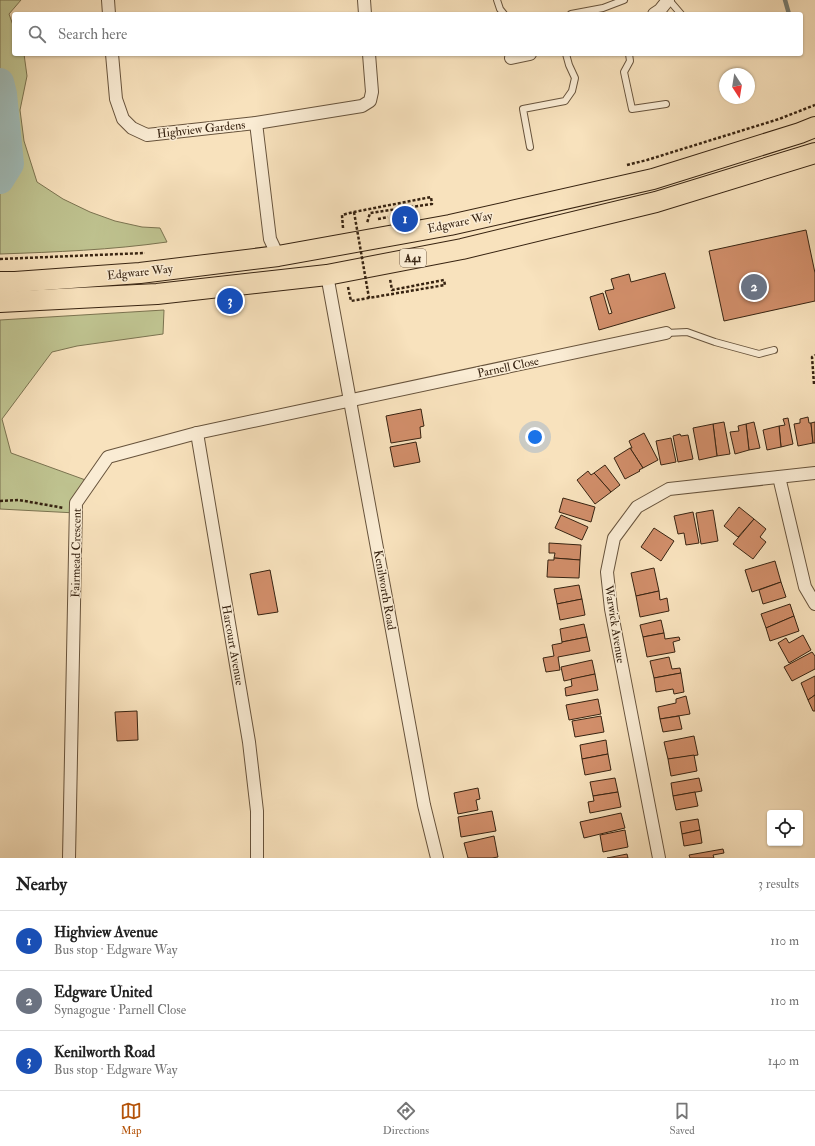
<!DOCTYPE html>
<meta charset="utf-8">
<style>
body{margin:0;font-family:"IM FELL Double Pica",serif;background:#f2f2f2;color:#222}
.controls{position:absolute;right:12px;bottom:12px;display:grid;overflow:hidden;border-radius:4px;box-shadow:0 1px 3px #0004}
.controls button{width:36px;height:36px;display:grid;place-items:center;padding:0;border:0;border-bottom:1px solid #e0e0e0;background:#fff;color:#222;font:20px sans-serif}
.compass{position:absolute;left:719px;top:68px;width:36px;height:36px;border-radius:50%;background:#fff;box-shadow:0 1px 3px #0004;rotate:168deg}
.you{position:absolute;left:535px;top:437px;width:14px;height:14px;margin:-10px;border:3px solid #fff;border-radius:50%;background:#1a73e8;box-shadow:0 0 0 6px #1a73e833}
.badge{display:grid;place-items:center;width:26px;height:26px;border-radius:50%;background:#b45309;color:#fff;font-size:13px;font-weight:700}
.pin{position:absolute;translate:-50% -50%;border:2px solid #fff;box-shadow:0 1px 4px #0006}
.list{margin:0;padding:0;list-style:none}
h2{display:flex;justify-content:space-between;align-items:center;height:52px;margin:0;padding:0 16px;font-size:17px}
h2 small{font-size:13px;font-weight:400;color:#767676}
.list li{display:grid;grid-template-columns:26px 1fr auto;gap:12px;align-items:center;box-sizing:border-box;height:60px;padding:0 16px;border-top:1px solid #e0e0e0}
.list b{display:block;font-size:15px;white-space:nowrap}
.list p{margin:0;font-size:13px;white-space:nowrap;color:#767676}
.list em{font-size:13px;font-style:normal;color:#767676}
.icon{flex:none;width:22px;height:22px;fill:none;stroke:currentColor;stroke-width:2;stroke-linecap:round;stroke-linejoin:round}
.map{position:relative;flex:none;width:815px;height:858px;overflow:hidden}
.search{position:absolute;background:#fff;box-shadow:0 1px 3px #0004;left:12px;right:12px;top:12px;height:44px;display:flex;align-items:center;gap:10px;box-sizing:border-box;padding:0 14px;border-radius:4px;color:#767676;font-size:15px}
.sheet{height:232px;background:#fff}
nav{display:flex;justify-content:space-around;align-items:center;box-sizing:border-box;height:56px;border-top:1px solid #e0e0e0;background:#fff;font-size:11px;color:#767676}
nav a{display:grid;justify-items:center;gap:2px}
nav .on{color:#b45309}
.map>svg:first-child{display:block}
.green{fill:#bfc390;stroke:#7b7350}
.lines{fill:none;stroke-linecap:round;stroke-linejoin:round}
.stream{stroke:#767f76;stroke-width:4.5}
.river{stroke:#a0bcb9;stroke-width:28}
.building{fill:#d18e6a;stroke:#372311}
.service-casing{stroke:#67533c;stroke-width:8}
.minor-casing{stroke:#67533c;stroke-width:14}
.trunk-casing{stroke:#372311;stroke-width:22}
.path{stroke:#372311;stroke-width:2.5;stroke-dasharray:3 2;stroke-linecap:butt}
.service{stroke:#faecd4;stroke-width:6}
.minor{stroke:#faecd4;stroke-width:12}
.trunk{stroke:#f8e2bd;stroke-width:20}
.path-bridge{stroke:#372311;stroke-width:2.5;stroke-dasharray:3 2;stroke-linecap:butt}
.labels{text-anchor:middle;stroke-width:3;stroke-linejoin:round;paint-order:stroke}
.shield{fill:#faecd4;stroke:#725f4c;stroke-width:1}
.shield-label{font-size:11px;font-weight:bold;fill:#372311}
.street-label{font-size:12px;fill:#372311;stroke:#faecd4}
</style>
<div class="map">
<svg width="815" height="858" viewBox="0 0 815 858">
<rect width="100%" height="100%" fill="#f8e2bd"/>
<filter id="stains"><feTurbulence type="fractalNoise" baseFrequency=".005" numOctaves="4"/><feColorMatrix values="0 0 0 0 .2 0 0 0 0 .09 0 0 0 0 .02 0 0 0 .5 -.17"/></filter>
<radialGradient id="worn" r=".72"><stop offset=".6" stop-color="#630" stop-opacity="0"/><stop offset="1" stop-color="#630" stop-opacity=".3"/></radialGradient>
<g class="green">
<path d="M0 0H21L9 14 14 28V54H24L27 76 20 110 24 141 37 182 63 199 90 212 115 221 142 227 160 228 167 242C111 250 56 252 0 254Z"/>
<polygon points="164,310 163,334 77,346 52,352 2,419 11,453 91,482 76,513 0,509 0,320"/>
</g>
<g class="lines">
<polyline class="stream" points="785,0 789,14"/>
<polyline class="river" points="0,82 3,94 10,164 0,180"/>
</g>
<g class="building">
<polygon points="806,230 815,273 815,301 724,321 709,251"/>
<polygon points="665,273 675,308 599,330 590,297 603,293 609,314 612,313 605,291 614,289 611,279 629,274 631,282"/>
<polygon points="421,409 424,426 420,427 421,438 391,443 386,416"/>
<polygon points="808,417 809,423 811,423 813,443 798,446 794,424 800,423 800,419"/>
<polygon points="788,418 793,444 781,447 779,426 785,425 783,419"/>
<polygon points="724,422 730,454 717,456 713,424"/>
<polygon points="754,422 760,448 749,450 746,424"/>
<polygon points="815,422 815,443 813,443 811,423"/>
<polygon points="713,424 717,456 699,460 693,428"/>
<polygon points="746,424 749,450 735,454 730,432 739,431 738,426"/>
<polygon points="779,426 781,447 767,450 763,430"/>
<polygon points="644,433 658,460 643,468 630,448 632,448 629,441"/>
<polygon points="680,434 681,436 688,435 693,459 678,462 673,436"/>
<polygon points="671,438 676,462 661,465 656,441"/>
<polygon points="416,442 420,462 394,467 390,447"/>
<polygon points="630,448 643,468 639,470 640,471 625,479 614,458"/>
<polygon points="605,465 620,485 611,492 594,473"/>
<polygon points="588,471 591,475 594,473 596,475 611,492 595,504 577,480"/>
<polygon points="563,498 595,507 591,522 559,512"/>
<polygon points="739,507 754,519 738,537 724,526"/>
<polygon points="713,510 718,541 701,544 696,513"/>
<polygon points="693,512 699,543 686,545 684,533 678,534 674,516"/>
<polygon points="561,515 588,527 582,540 555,528"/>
<polygon points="754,519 766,529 760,537 766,542 753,559 733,544"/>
<polygon points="654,528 674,541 661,561 641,547"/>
<polygon points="549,543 581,545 580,560 554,558 555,553 549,553"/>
<polygon points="554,558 580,560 579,578 547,577 548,560 554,560"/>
<polygon points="775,561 781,582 752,592 745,570"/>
<polygon points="654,568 659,591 636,596 631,573"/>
<polygon points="270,570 278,612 258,615 250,574"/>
<polygon points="781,582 786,597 763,604 759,590"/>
<polygon points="579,585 582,599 557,604 554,589"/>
<polygon points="659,591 660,600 667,598 669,611 640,617 636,596"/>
<polygon points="582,599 585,615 560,620 557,604"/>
<polygon points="790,604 794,616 766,628 761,614"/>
<polygon points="794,616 799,631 770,641 766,628"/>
<polygon points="661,620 664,633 643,637 640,625"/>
<polygon points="584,624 587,637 562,642 560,629"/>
<polygon points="664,633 665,639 679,637 680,640 673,642 675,652 647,657 643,637"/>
<polygon points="803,635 811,650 789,663 778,643 786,638 789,643"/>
<polygon points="587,637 590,651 558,657 560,670 546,672 543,658 554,656 552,645 562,643 562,642"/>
<polygon points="812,652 815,656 815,669 792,681 784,667"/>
<polygon points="669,657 672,669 680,668 681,673 654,678 650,661"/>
<polygon points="592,660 595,674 564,681 561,667"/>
<polygon points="681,673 684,692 674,694 673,689 656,692 654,678"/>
<polygon points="595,674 598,690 566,696 565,688 572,686 571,679"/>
<polygon points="815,676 815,695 808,700 801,683"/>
<polygon points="815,695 815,711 813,711 808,700"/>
<polygon points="686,696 690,714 660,719 658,707 676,703 676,699"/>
<polygon points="598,699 601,714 569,720 566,705"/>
<polygon points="137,711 138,740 117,741 115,712"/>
<polygon points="601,716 604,732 575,737 572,721"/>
<polygon points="679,716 682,729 663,732 660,719"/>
<polygon points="694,736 698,755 668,759 664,742"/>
<polygon points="606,740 608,754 582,759 580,745"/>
<polygon points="608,754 611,770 585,775 582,759"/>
<polygon points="694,755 697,771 671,776 668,759"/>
<polygon points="615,778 618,792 593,796 590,782"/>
<polygon points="699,778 702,791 673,796 671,783"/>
<polygon points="478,788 480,799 476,800 478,810 458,814 454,793"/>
<polygon points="618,792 621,807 590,813 588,802 594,801 593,796"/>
<polygon points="695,792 698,806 676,810 673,796"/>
<polygon points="492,811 496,831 461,837 458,817"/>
<polygon points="621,813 625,828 584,838 580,822"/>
<polygon points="698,819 700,830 682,834 680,822"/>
<polygon points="625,830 628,847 603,852 600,835"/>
<polygon points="700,830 702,843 684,846 682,834"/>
<polygon points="494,836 498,857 492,858 468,858 464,843"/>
<polygon points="723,849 724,853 713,855 714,858 690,858 689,855"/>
<polygon points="627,854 628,858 607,858"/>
</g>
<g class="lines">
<defs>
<g id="service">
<polyline points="497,0 500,9 504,14"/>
<polyline points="669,0 681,14"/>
<polyline points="571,14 603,8 624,0"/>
<polyline points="629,54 630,61 624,72 632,109 666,104"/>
<polyline points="530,147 523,109 565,101 572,91 575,78 569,65 566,54"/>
<polyline points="666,333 687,332 715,342 759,354 774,350"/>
</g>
<g id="minor">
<polyline points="108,0 109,14"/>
<polyline points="364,0 365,14"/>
<polyline points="654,14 660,10 668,0"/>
<polyline points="112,54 116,99 123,119 132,128 147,135 256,123 362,106 370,101 372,92 369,54"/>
<polyline points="511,58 530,54"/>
<polyline points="256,123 270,239 278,256"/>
<polyline points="327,275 424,805 437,858"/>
<polyline points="197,433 249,742 257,811 257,858"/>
<polyline points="779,477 805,587 815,604"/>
<polyline points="69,858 76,503 108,457 197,433 666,333"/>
<polyline points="659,858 611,609 607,572 614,538 637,507 669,489 815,473"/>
</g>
<g id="trunk">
<polyline points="0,282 15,282 140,273 278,256 450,225 653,179 800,133 815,127"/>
<polyline points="0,302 157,294 327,275 462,249 656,202 815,153"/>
</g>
</defs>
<use href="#service" class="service-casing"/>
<use href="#minor" class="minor-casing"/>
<use href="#trunk" class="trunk-casing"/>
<g class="path">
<polyline points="627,165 647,160 779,119 815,105"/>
<polyline points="378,219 388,217"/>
<polyline points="343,228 342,215 354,212 431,197 432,204 370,213 367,223"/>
<polyline points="0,259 145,253"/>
<polyline points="348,287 351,301 445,285 444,280 392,290 390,279"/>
<polyline points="814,384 812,357 815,355"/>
<polyline points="0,501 19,500 64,508"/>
</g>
<use href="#service" class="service"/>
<use href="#minor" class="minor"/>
<use href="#trunk" class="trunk"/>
<polyline class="path-bridge" points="354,212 369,298"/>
</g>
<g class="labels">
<rect class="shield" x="400" y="249" width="26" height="18" rx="3"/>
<g class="shield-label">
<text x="413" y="262">A41</text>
</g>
<g class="street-label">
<text transform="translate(201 129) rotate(-6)" y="4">Highview Gardens</text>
<text transform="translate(460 222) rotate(-12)" y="4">Edgware Way</text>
<text transform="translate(140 272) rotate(-6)" y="4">Edgware Way</text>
<text transform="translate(508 367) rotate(-12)" y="4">Parnell Close</text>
<text transform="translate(76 553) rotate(-89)" y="4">Fairmead Crescent</text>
<text transform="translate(385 590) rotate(80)" y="4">Kenilworth Road</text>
<text transform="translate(615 624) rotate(81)" y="4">Warwick Avenue</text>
<text transform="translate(233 645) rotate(80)" y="4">Harcourt Avenue</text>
</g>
</g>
<rect width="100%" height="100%" filter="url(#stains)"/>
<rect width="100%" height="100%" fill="url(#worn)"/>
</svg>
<div class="controls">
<button><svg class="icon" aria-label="locate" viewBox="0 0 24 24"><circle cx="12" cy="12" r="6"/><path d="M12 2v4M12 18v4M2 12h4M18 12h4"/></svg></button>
</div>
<svg class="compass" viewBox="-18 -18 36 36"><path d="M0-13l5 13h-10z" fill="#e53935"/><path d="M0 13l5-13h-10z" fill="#767676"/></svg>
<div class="you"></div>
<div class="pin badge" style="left:405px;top:219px;background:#1a4fb4">1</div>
<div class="pin badge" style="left:754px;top:287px;background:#6b7280">2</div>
<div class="pin badge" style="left:230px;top:301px;background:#1a4fb4">3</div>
<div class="search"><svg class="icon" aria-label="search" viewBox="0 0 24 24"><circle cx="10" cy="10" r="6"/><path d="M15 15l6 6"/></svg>Search here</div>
</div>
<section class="sheet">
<h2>Nearby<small>3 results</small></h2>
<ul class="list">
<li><span class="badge" style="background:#1a4fb4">1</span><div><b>Highview Avenue</b><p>Bus stop · Edgware Way</p></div><em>110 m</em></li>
<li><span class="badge" style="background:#6b7280">2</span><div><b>Edgware United</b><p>Synagogue · Parnell Close</p></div><em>110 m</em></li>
<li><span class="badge" style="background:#1a4fb4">3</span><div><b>Kenilworth Road</b><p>Bus stop · Edgware Way</p></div><em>140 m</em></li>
</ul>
</section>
<nav>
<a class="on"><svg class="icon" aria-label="map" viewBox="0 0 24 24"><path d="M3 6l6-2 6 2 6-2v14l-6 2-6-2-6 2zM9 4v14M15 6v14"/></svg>Map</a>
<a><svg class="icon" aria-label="directions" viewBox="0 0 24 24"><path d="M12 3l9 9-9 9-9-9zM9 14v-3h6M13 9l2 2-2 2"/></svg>Directions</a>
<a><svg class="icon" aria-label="saved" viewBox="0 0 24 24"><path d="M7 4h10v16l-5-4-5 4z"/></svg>Saved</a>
</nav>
